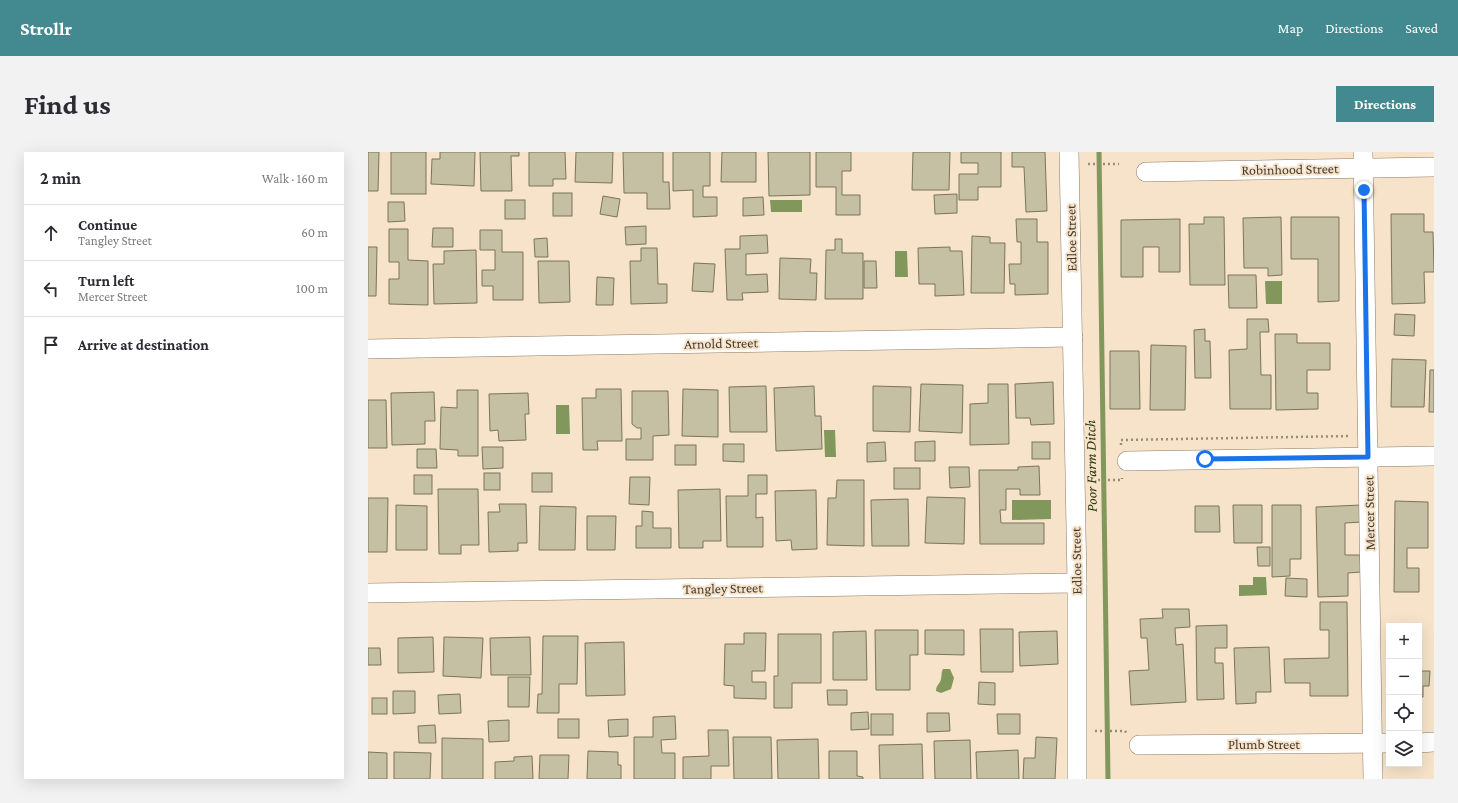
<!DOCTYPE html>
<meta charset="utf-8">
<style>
body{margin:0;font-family:"Crimson Pro",serif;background:#f2f2f3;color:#2b2b33}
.controls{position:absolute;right:12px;bottom:12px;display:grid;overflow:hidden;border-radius:0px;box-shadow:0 4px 16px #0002}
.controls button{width:36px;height:36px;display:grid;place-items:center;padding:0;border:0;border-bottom:1px solid #e1e1e2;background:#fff;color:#2b2b33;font:20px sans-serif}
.stop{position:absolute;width:12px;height:12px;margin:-9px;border:3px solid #1a73e8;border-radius:50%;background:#fff}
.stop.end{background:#1a73e8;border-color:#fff;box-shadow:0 1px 4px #0008}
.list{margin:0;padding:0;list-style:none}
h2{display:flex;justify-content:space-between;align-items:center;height:52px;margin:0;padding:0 16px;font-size:17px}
h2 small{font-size:13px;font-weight:400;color:#7c7c81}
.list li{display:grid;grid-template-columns:26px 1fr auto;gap:12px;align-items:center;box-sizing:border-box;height:56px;padding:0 16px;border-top:1px solid #e1e1e2}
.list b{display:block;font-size:15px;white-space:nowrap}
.list p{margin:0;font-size:13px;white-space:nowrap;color:#7c7c81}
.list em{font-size:13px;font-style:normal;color:#7c7c81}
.icon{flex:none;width:22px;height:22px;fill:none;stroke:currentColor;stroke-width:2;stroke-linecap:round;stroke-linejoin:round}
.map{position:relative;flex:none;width:1066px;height:627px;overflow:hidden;border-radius:0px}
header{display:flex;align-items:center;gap:24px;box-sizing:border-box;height:56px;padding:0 20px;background:#428a8f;color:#fff}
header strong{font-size:19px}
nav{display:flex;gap:22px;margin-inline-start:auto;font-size:14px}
.intro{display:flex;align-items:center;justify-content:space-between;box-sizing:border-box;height:96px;padding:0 24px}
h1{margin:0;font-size:28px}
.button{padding:10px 18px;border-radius:0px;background:#428a8f;color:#fff;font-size:14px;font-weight:700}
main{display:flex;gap:24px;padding:0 24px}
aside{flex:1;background:#fff;border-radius:0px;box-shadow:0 4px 16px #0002}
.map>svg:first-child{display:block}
.water{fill:#81975b}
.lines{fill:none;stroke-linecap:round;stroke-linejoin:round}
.stream{stroke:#81975b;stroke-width:5}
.building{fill:#c5c0a3;stroke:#79755a}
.minor-casing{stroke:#8c7a63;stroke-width:20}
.path{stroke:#9a8c7b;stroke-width:2.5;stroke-dasharray:2 3;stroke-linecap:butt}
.minor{stroke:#fff;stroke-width:19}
.route{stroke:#1a73e8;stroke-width:5}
.labels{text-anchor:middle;stroke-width:4;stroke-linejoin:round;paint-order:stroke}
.street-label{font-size:14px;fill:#433b31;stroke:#f7e3ca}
.water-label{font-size:15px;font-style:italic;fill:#2b3a0c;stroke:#f7e3ca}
</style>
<header>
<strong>Strollr</strong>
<nav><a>Map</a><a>Directions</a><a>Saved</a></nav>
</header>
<div class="intro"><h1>Find us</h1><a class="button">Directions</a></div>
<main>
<aside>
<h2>2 min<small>Walk · 160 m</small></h2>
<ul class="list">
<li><svg class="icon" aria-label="ahead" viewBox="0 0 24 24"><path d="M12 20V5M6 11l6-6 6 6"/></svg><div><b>Continue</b><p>Tangley Street</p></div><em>60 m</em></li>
<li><svg class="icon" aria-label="left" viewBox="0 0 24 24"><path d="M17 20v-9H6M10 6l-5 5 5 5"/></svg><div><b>Turn left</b><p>Mercer Street</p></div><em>100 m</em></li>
<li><svg class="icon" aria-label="arrive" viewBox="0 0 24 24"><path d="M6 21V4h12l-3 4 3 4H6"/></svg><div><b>Arrive at destination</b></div></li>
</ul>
</aside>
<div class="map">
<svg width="1066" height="627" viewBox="0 0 1066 627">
<rect width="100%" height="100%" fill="#f7e3ca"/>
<g class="water">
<polygon points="402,48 434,48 434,60 403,60"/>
<polygon points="527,99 539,99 540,125 527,125"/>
<polygon points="897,129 914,129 914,152 898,152"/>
<polygon points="188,253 201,253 202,282 188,282"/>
<polygon points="456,278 467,278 468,305 457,305"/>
<polygon points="644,348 683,348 683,367 644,368"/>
<polygon points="885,425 898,425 899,443 871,444 871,433 885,433"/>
<path d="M575 517H582L586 526 583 537 573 541 568 539C568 533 572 532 573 527 574 523 573 521 575 517Z"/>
</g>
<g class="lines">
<polyline class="stream" points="731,0 740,627"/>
</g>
<g class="building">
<polygon points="0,0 11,0 10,39 0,39"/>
<rect x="23" y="0" width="35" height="42"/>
<polygon points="72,0 107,0 106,34 63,32 64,7 72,7"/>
<polygon points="112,0 151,0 151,4 143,4 144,39 113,39"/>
<polygon points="161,0 197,0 198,27 185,27 185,34 161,34"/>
<polygon points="208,0 245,0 244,31 207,30"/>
<polygon points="255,0 295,0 295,30 301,30 302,57 279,57 279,41 256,41"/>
<polygon points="305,0 342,0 342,34 335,34 335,45 349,45 349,64 325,65 325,38 305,39"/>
<polygon points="354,0 388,0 388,30 353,30"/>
<polygon points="400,0 442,0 442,43 401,44"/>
<polygon points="448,0 483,0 483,19 474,19 474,43 492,43 492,63 468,63 468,35 448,35"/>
<polygon points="545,0 582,0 581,38 544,38"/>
<polygon points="593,0 633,0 633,35 610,35 610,48 591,48 591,22 610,22 610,11 593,11"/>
<polygon points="644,0 677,0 679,59 658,60 656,15 644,15"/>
<rect x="185" y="41" width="19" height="23"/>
<polygon points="589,42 589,61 567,62 566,43"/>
<polygon points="235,44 252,47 249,65 232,62"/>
<polygon points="395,45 396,63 375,64 375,46"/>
<rect x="137" y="48" width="20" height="19"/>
<polygon points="20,50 36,50 37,69 20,70"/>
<polygon points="1023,62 1056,62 1056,80 1065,80 1066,120 1056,120 1057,151 1024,152"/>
<polygon points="836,65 856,65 857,133 822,133 821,72 836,72"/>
<polygon points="913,65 914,123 900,124 900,116 876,116 875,66"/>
<polygon points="923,65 971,65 971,149 950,150 950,107 923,107"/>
<polygon points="648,67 669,67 669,90 680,90 680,142 647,143 647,132 642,132 641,112 653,112 653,90 649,90"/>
<polygon points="812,67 812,120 791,120 791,95 775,95 775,125 753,125 753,68"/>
<polygon points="278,74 278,92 258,93 257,75"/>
<polygon points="65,76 85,76 85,95 64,95"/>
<polygon points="21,77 40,77 40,108 60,109 60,153 21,152 21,127 31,127 31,110 21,110"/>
<polygon points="112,78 134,78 134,100 155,100 155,148 125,148 125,134 114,134 114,118 127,118 127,98 112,98"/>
<polygon points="399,83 400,101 378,102 378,123 399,122 400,140 374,141 375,148 359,148 357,97 372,97 372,84"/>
<polygon points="604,84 622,85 622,91 637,91 636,141 603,141"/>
<polygon points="179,86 180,105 167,105 166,87"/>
<polygon points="467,87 474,87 474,101 495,101 495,147 457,147 458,98 467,98"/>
<polygon points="0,95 9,95 8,144 0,144"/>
<polygon points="582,95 582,99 594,99 596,143 567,144 567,132 551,132 550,96"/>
<polygon points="273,96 289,96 290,132 299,132 299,151 263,152 262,109 273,109"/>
<polygon points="108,98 109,151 66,152 65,112 76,112 76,99"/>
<polygon points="412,106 443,107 442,121 449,121 448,148 411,147"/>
<polygon points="170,109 201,109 202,150 171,151"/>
<polygon points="496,109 508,109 509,136 496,136"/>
<polygon points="326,111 347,112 345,140 324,139"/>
<polygon points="860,123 888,123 889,156 861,156"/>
<polygon points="229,125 246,126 245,153 228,153"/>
<polygon points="1027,162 1047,163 1046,184 1026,183"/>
<polygon points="879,167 900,167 901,180 892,180 893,223 903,223 903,257 862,257 861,198 879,197"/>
<polygon points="837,177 837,189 842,189 843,226 827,226 826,178"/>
<polygon points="907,182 929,182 929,191 962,191 962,218 939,218 939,241 950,241 950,257 908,258"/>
<polygon points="783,193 818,194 817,258 782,258"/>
<polygon points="742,199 771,199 772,257 742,257"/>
<polygon points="1024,207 1058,208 1056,255 1023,255"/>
<polygon points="1062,218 1066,218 1066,260 1061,260"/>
<polygon points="685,230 686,272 663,273 662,266 648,266 647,232"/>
<polygon points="553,232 595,233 594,281 551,279"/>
<polygon points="620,232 640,232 641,292 602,293 602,252 620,251"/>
<polygon points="398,234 399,280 362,280 361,235"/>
<polygon points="446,234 447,264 453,264 454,297 408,299 406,236"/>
<polygon points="505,234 543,235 542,280 505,279"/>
<polygon points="228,237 253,237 254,289 229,289 230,298 215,298 214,246 228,246"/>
<polygon points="315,237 350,238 350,285 314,284"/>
<polygon points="89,238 110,238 110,304 90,304 90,298 72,297 73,255 89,256"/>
<polygon points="264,239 300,239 301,283 285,284 285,308 258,308 258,287 273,287 273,276 269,276 264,272"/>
<polygon points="66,240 67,269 57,269 57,292 24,293 23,241"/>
<polygon points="160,241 161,262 157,262 158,288 131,289 130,278 122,279 121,242"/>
<polygon points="0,248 18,248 19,296 0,296"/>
<polygon points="567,289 567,309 547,309 547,290"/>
<polygon points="517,290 518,309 499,310 499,291"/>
<rect x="664" y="290" width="18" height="17"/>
<polygon points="355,292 376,292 376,310 355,309"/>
<rect x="307" y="293" width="21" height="20"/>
<polygon points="114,295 135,295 135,316 115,317"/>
<polygon points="49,297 68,297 69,316 49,316"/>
<polygon points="671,314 672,343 652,343 652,337 638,337 638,358 632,358 633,371 676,371 676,392 612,392 611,318 650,318 650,315"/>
<polygon points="581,315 601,315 602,335 582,336"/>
<rect x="526" y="316" width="26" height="21"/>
<rect x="116" y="321" width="16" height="17"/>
<rect x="164" y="321" width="20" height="19"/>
<rect x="46" y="323" width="18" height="19"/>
<polygon points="380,323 399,323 399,342 388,342 388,366 395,365 395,395 359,395 358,344 380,344"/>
<polygon points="262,325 282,325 281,353 261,352"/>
<polygon points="469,328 496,328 496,394 459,393 460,346 468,346"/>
<polygon points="70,337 110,337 111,393 93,393 93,402 71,402"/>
<polygon points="352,337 353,389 335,389 335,396 311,396 310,338"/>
<polygon points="448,338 449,397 424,398 423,388 408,389 407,339"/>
<polygon points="559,345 597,346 596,392 557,391"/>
<polygon points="0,346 20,346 19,400 0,400"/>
<polygon points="540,347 541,394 504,394 503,348"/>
<polygon points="1027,349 1060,350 1060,396 1039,396 1039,416 1051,416 1051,440 1026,440"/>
<polygon points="131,352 158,352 159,391 150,391 150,399 121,400 120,360 132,360"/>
<polygon points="28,353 59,354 59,398 28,398"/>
<polygon points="865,353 894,353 894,391 866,391"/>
<polygon points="904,353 933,353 933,407 922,407 922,424 904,425"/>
<polygon points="993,353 994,370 977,371 977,403 992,403 993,420 980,421 980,444 950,445 948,355"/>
<polygon points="172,354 208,355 207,398 171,398"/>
<polygon points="827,354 851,354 852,380 827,380"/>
<polygon points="274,359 285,360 285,376 303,376 303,396 268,396 268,374 274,374"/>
<polygon points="219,364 248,364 247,398 219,398"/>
<polygon points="889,395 902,395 902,414 890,414"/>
<polygon points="918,426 939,427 939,445 917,444"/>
<polygon points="952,450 979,450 980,544 942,544 942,531 917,531 916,507 961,506 961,478 952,478"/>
<polygon points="794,457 821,457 822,475 807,476 808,493 815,492 818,550 763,553 761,519 781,518 779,486 773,486 772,467 795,466"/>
<polygon points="859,473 859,496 847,496 847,511 855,511 856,547 829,548 828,474"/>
<polygon points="612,477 645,477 645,520 613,520"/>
<polygon points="507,478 550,478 550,503 542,503 542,538 508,538"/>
<polygon points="557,478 596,478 596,503 557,502"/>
<polygon points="498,479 499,528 465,528 465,480"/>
<polygon points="689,479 690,512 652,514 651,480"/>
<polygon points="376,481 398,481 397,519 384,519 384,530 398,530 398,547 366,546 366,534 356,533 357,492 376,492"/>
<polygon points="410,482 453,482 453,531 424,531 424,556 406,556 406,524 410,524"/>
<polygon points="175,484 210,484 209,532 191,532 191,561 169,561 170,542 174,542"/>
<polygon points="65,485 66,520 30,521 30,486"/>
<polygon points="76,485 115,486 113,526 75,524"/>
<polygon points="162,485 163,523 123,523 122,486"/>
<polygon points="256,490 257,543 218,544 217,491"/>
<polygon points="901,495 903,540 888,540 888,551 868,552 866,496"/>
<polygon points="0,496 12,496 13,513 0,513"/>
<polygon points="1051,519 1062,519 1061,534 1055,534 1055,545 1051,545"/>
<polygon points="140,525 162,525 161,555 140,555"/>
<polygon points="611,530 627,531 627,553 610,552"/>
<polygon points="459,538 479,538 479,553 460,553"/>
<polygon points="25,539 47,539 47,561 25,562"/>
<polygon points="92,542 93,561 71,562 70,543"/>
<rect x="4" y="546" width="15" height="16"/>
<polygon points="500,560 501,577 483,578 483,561"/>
<polygon points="559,561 581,561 582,579 559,580"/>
<rect x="503" y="562" width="22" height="21"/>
<polygon points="629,562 652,562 652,582 630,582"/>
<polygon points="307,564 308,587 293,588 294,601 307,601 307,627 266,627 266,585 285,585 285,565"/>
<rect x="190" y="567" width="21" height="19"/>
<polygon points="260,567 260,584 241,585 240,568"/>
<polygon points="141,568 141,589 121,590 120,569"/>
<polygon points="67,573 68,591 51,591 50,574"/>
<polygon points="340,578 360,578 361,614 343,614 343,627 315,627 315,605 341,604"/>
<polygon points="365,585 403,585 404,627 366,627"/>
<polygon points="668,585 689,586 687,627 655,627 656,606 667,606"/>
<polygon points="74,586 115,587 115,627 74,627"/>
<polygon points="450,587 451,627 410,627 409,588"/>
<polygon points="602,588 603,627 567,627 566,589"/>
<polygon points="554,592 555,627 512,627 511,593"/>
<polygon points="650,598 651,627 609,627 608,600"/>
<polygon points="220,599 250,600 250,613 253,613 253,627 219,627"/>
<polygon points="461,599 489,599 489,624 495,625 495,627 461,627"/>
<polygon points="0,600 19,601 19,627 0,627"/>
<polygon points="26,600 63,601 62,627 26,627"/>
<polygon points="172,603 201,603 200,627 171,627"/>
<polygon points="164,604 165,627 127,627 127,610 146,609 146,605"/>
</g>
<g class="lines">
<defs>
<g id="minor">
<polyline points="701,0 709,431 709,627"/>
<polyline points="995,0 1005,627"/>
<polyline points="778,20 1066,15"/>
<polyline points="0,197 705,185"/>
<polyline points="759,309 1066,304"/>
<polyline points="0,441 709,431"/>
<polyline points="1051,591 1066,590"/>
<polyline points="771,593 1021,591"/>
</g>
</defs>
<use href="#minor" class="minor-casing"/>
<g class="path">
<polyline points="720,12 751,12"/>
<polyline points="753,293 753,288 983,284"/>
<polyline points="725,328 754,328 754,326"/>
<polyline points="727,579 757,579 759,582"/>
</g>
<use href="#minor" class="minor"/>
</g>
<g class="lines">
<polyline class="route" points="837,307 1000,305 996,38"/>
</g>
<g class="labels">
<g class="street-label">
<text transform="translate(922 17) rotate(-1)" y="5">Robinhood Street</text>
<text transform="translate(703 86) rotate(-91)" y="5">Edloe Street</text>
<text transform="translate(353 191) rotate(-1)" y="5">Arnold Street</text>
<text transform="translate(1001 361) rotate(-91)" y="5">Mercer Street</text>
<text transform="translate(708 409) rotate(-91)" y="5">Edloe Street</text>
<text transform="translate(355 436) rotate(-1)" y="5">Tangley Street</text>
<text x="896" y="597">Plumb Street</text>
</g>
<g class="water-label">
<text transform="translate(723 314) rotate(-91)" y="5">Poor Farm Ditch</text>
</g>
</g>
</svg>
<div class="controls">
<button>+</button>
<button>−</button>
<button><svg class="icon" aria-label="locate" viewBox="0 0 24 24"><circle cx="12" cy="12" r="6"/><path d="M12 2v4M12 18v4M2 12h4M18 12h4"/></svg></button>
<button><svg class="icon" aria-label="layers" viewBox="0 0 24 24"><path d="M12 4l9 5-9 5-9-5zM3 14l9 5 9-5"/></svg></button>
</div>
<div class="stop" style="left:837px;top:307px"></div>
<div class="stop end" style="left:996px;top:38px"></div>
</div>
</main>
